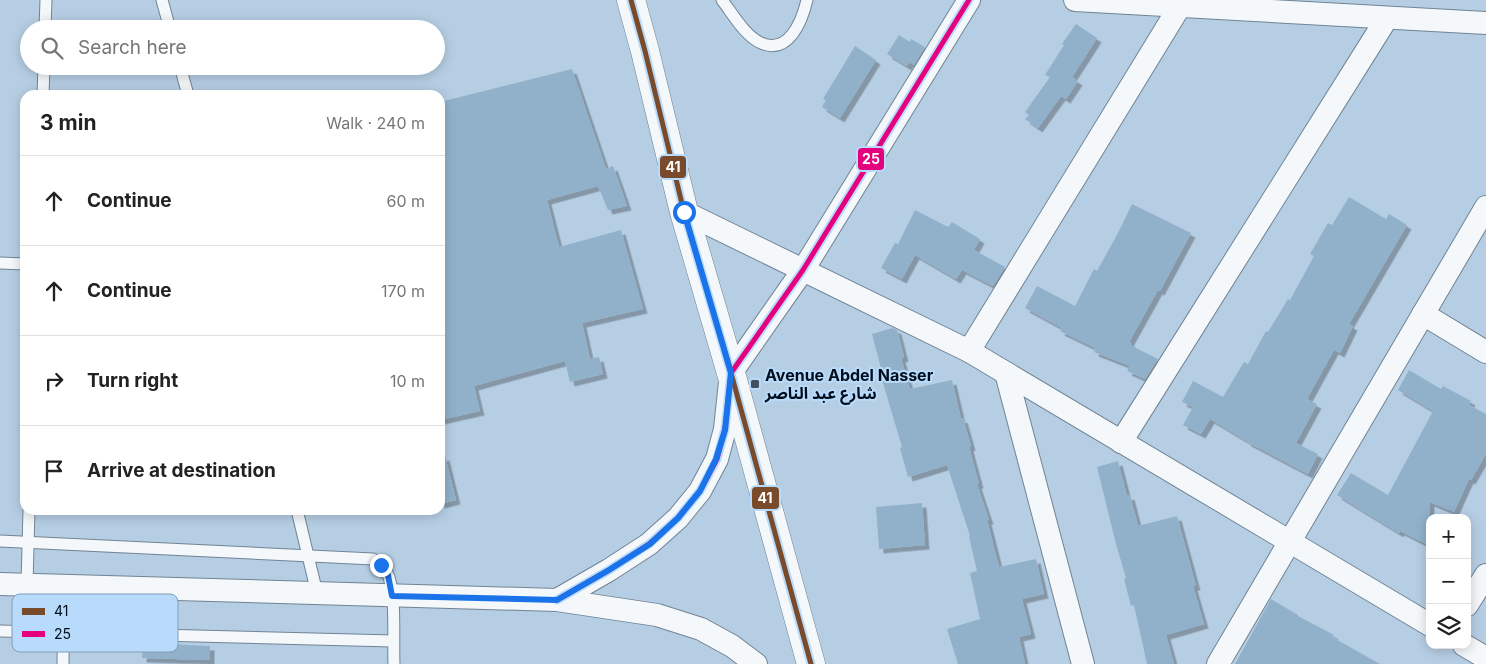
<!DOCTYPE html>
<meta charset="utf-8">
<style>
body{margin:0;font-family:Inter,"Noto Sans Arabic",sans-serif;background:#f2f2f2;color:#222}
.controls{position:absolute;right:15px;bottom:15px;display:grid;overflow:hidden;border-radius:10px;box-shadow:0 2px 12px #0003}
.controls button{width:45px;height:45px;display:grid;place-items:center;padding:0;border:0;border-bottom:1px solid #e0e0e0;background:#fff;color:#222;font:25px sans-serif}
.stop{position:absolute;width:15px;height:15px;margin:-11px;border:4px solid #1a73e8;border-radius:50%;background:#fff}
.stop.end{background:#1a73e8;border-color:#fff;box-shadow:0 1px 5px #0008}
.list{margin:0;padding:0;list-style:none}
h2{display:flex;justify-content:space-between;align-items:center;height:65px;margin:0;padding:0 20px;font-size:21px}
h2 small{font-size:16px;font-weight:400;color:#767676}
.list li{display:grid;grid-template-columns:32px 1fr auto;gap:15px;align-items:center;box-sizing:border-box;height:90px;padding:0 20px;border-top:1px solid #e0e0e0}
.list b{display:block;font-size:19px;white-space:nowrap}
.list em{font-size:16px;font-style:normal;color:#767676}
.icon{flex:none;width:28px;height:28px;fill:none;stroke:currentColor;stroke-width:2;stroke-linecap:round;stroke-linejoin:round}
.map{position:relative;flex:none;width:1486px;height:664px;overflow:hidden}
.search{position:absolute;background:#fff;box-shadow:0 2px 12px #0003;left:20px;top:20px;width:425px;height:55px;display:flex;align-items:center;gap:12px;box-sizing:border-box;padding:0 18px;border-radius:28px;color:#767676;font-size:19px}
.panel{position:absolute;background:#fff;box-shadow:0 2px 12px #0003;left:20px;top:90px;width:425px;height:425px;border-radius:15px}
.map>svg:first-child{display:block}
.building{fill:#91b1cb;filter:url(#shadow)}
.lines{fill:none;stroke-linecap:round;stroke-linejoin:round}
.service-casing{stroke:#718394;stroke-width:13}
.minor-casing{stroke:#718394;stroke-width:24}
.primary-casing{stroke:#718394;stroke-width:29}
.service{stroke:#f4f8fb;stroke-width:11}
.minor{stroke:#f4f8fb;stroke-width:22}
.primary{stroke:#f4f8fb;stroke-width:28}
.bus-1-casing{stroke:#b8dbfc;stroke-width:9}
.bus-2-casing{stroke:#b8dbfc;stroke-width:9}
.bus-1{stroke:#7a4b2a;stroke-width:5}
.bus-2{stroke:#e5007d;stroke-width:5}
.route{stroke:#1a73e8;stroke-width:6}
.poi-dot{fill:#405161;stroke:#b8dbfc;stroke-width:2}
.labels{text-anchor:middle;stroke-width:4;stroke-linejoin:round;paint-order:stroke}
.poi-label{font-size:16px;font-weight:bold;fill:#010d1b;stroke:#b8dbfc;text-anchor:start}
.key{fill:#b8dbfc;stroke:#819db8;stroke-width:1}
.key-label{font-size:14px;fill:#010d1b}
.line-badge{stroke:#b8dbfc;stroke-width:2}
.badge-label{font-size:14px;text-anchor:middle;font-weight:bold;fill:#fff}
</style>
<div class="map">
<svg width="1486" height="664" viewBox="0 0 1486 664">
<defs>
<filter id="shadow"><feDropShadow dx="4.5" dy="4.5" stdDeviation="0" flood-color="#0004"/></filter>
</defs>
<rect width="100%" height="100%" fill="#b6cee4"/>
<g class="building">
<polygon points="1076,24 1097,38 1072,77 1078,81 1066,99 1061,96 1038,128 1025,119 1029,115 1025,112 1050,77 1045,75 1064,45 1062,44"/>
<polygon points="899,35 910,42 911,39 925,47 914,65 909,62 907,66 887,54"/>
<polygon points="855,46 876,60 840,118 822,107 826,100 823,99"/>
<polygon points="572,69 606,169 613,166 627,206 608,210 598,186 547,200 559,247 621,230 643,309 582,323 590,359 599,357 603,374 570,382 565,361 474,386 480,411 440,420 440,102"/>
<polygon points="1349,197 1386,219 1389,214 1407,225 1349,324 1353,326 1340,353 1334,350 1307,399 1317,404 1296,443 1318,454 1308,474 1247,442 1247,441 1210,419 1201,434 1183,425 1193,407 1182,402 1193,381 1223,397 1244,362 1248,364 1266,331 1268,332 1288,299 1290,300 1314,256 1310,254 1328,223 1332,225"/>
<polygon points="1132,204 1191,233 1160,291 1158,290 1129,342 1131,342 1130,345 1158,359 1145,379 1127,371 1130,366 1094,352 1095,348 1060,331 1062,328 1025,308 1037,286 1075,306 1094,269 1097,271 1119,231"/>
<polygon points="915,210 948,227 952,222 980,239 974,250 1005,267 993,286 962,270 956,279 915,255 902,279 881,268 895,243 898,244"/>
<polygon points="892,328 897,330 904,357 901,358 910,389 952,380 961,419 963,418 971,446 969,447 979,484 977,484 989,520 987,520 999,567 1036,559 1044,594 1022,599 1031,634 1019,637 1025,664 958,664 947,629 980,619 970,573 977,571 969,537 970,536 947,465 908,477 900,448 902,447 880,373 882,372 872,334"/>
<polygon points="1409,370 1441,389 1443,386 1471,401 1469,405 1486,414 1486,454 1471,480 1469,479 1454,512 1430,502 1430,546 1400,531 1399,533 1337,495 1351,473 1388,495 1433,411 1398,390"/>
<polygon points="445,456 456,500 440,504 440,457"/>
<polygon points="1118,461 1127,496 1130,495 1138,526 1177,516 1196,586 1193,586 1204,624 1166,635 1174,664 1147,664 1134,605 1131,606 1124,579 1126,578 1116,544 1097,467"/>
<polygon points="922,503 925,545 879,549 876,507"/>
<polygon points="1271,599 1298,615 1298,616 1334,635 1332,637 1380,664 1235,664"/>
<polygon points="143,643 210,646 210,660 142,658"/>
</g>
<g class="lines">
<defs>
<g id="service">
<polyline points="162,0 170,29"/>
<path d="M722 0C732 13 745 36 761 43 789 55 802 21 807 0"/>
<polyline points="45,29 46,0"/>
<polyline points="180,66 188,95"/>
<polyline points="43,95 44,66"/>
<polyline points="0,263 25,264"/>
<polyline points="297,510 317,593"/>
<path d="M0 541 373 559C379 564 386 569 389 577 396 600 393 639 394 664"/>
<polyline points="27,584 29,510"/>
<polyline points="0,631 393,641"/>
<polyline points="63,664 64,585"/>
</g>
<g id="minor">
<polyline points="1075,0 1486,23"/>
<polyline points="684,212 969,351 1430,625"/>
<polyline points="1423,314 1486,352"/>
<polyline points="969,351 1180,6"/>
<polyline points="1006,373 1083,664"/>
<polyline points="1121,442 1387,18"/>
<polyline points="0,584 557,600 657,615 701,629 732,646 756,664"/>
<polyline points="557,600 609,570 649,544 678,518 700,491 717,459 725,429 731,373 803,270 969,0"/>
<polyline points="1467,605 1486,575"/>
<polyline points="1464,645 1486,658"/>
<polyline points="1218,664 1486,207"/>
</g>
<polyline id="primary" points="631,0 645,51 684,212 731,373 811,664"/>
</defs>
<use href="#service" class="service-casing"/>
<use href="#minor" class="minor-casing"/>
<use href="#primary" class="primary-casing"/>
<use href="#service" class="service"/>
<use href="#minor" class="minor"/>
<use href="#primary" class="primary"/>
<defs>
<polyline id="bus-1" points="631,0 645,51 684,212 731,373 811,664"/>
<polyline id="bus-2" points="557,600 609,570 649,544 678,518 700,491 717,459 725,429 731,373 803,270 969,0"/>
</defs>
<use href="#bus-1" class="bus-1-casing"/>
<use href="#bus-2" class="bus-2-casing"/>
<use href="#bus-1" class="bus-1"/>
<use href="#bus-2" class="bus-2"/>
</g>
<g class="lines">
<polyline class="route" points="381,565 388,575 392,596 557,600 609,570 650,544 678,518 700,491 716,459 725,430 731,373 684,212"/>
</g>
<rect class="poi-dot" x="750" y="379" width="10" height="10" rx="2.5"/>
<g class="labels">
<g class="poi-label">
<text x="765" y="381">Avenue Abdel Nasser<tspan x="765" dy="18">شارع عبد الناصر</tspan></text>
</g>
</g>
<rect x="12" y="594" width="166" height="58" rx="8" class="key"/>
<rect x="22" y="608" width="23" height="7" fill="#7a4b2a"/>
<rect x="22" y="631" width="23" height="6" fill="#e5007d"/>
<g class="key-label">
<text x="54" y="616">41</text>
<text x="54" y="639">25</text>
</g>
<g class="line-badge">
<rect x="857" y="147" width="28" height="24" rx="5" fill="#e5007d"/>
<rect x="659" y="155" width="28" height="24" rx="5" fill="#7a4b2a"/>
<rect x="751" y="486" width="29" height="24" rx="5" fill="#7a4b2a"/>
</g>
<g class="badge-label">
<text x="871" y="164">25</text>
<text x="673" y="172">41</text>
<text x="765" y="503">41</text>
</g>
</svg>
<div class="controls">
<button>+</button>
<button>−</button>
<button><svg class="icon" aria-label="layers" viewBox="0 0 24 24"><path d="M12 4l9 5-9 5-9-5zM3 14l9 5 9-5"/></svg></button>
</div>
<div class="stop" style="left:684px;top:212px"></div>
<div class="stop end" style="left:381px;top:565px"></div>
<div class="search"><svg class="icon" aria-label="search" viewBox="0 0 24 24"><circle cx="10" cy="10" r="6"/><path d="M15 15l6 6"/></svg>Search here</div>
<section class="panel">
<h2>3 min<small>Walk · 240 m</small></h2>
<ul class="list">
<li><svg class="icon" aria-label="ahead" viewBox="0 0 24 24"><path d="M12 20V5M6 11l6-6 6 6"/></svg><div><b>Continue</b></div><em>60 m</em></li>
<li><svg class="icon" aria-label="ahead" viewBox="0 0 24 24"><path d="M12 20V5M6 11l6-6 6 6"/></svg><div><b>Continue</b></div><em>170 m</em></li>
<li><svg class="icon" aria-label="right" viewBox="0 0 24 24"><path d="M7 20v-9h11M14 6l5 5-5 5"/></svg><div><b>Turn right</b></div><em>10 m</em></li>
<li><svg class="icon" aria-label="arrive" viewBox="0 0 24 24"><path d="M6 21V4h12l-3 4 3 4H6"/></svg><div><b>Arrive at destination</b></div></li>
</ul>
</section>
</div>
